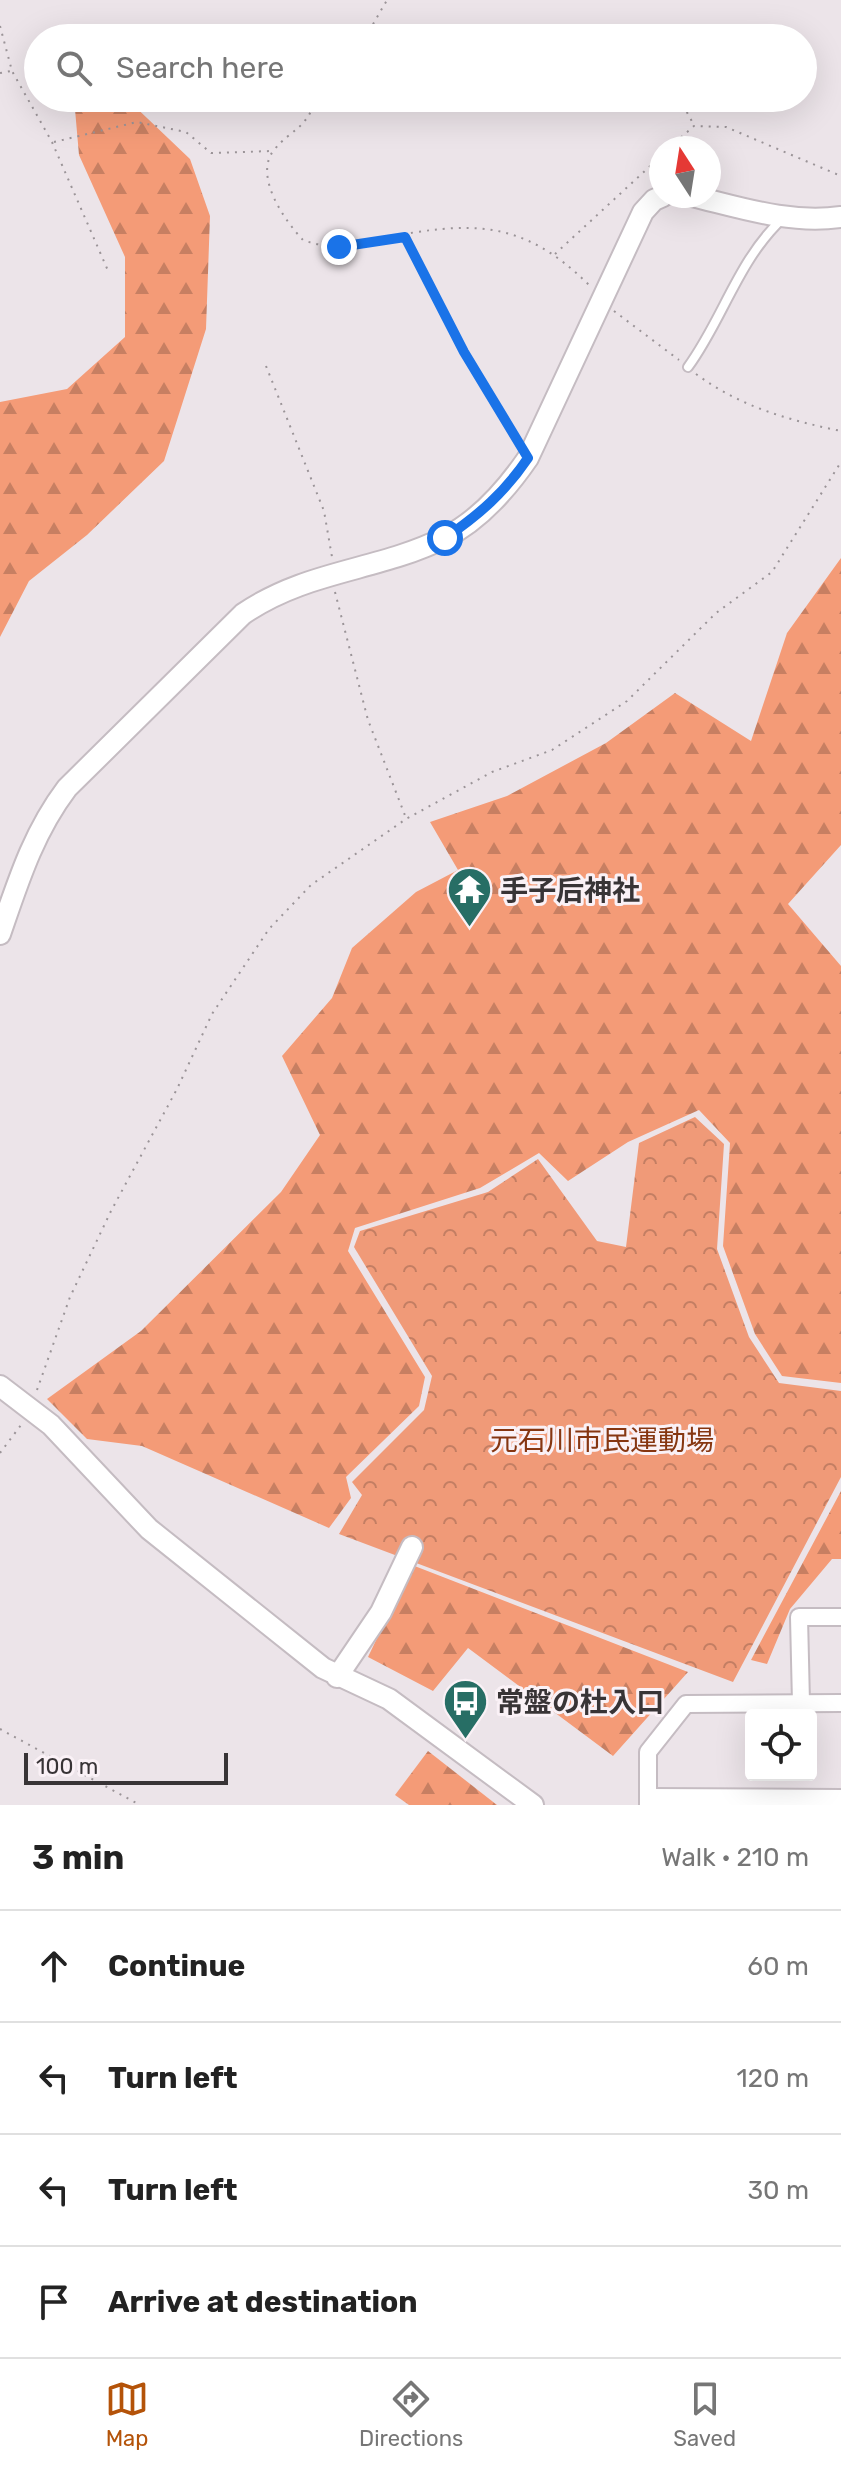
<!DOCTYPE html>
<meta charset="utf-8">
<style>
body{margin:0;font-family:Rubik,"Noto Sans JP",sans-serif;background:#f2f2f2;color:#222}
.controls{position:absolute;right:24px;bottom:24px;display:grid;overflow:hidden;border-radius:8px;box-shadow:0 8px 32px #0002}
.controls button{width:72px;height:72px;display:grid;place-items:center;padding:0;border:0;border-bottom:2px solid #e0e0e0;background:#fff;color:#222;font:40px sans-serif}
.compass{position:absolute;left:649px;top:136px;width:72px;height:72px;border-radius:50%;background:#fff;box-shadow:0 8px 32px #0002;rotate:348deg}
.scale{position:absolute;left:24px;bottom:20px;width:204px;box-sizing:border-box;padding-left:8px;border:4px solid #383436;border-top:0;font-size:22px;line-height:28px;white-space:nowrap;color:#383436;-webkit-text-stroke:6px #faf1f6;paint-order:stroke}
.stop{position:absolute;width:24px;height:24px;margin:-18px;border:6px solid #1a73e8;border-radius:50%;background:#fff}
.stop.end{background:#1a73e8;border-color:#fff;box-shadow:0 2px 8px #0008}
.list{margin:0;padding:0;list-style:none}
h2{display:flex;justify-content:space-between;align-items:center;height:104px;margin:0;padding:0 32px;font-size:34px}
h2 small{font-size:26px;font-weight:400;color:#767676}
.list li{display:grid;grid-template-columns:52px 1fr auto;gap:24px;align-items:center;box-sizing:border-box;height:112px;padding:0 32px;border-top:2px solid #e0e0e0}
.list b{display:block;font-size:30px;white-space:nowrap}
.list em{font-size:26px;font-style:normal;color:#767676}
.icon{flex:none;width:44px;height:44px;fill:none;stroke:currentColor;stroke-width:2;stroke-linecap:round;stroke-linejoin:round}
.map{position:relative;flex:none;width:841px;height:1805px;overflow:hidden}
.search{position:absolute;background:#fff;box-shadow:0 8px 32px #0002;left:24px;right:24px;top:24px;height:88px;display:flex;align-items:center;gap:20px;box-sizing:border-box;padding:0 28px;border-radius:44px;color:#767676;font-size:30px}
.sheet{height:552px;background:#fff}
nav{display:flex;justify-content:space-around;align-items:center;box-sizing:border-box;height:112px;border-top:2px solid #e0e0e0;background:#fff;font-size:22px;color:#767676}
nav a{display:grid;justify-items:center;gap:4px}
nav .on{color:#b45309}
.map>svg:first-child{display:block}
.forest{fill:url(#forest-firs)}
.park{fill:url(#park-crowns)}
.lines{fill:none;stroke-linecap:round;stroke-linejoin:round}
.service-casing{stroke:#c5bcc2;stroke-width:12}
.minor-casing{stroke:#c5bcc2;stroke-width:20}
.tertiary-casing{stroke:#c5bcc2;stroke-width:24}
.path{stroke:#9b9498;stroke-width:2;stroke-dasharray:2 6;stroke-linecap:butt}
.service{stroke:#fff;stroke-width:8}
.minor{stroke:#fff;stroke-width:16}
.tertiary{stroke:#fff;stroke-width:20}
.route{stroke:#1a73e8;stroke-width:10}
.labels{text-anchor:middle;stroke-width:6;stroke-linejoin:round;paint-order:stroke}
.poi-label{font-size:28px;font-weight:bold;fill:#383436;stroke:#faf1f6;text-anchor:start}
.park-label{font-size:28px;fill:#863611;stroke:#faf1f6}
</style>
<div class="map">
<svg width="841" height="1805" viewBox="0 0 841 1805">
<defs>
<pattern id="forest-firs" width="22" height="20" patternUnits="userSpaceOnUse" patternTransform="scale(2)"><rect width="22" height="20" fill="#f49b77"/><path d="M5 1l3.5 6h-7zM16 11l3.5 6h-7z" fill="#c77f62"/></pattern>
<pattern id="park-crowns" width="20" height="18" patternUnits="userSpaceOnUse" patternTransform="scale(2)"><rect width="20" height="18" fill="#f09a78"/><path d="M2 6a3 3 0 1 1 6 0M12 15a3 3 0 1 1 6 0" fill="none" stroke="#c37e63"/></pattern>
</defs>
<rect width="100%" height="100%" fill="#ece4e9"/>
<g class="forest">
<polygon points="74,98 126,98 190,159 210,216 206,329 164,461 87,535 29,581 0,637 0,402 67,389 125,337 125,257 79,155"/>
<polygon points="841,558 841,845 788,904 841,966 841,1383 782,1376 755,1334 723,1246 730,1143 699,1110 628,1142 568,1181 539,1153 480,1188 355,1228 348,1251 425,1377 419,1406 346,1477 351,1498 329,1528 142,1446 87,1439 47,1399 141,1331 281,1192 320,1135 282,1056 332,998 352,948 416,892 458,870 430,822 507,796 606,743 675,693 751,741 787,633"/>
<polygon points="841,1491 841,1559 832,1559 790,1609 767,1664 751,1660"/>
<polygon points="412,1565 688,1672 613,1756 468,1648 433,1691 368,1657"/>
<polygon points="428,1751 497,1805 409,1805 395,1795"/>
</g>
<polygon class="park" points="695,1117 724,1144 717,1249 749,1337 779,1383 841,1391 841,1477 733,1682 339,1534 362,1495 352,1482 424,1410 432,1376 354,1247 360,1231 488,1192 538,1159 597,1241 626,1247 639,1143"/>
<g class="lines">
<defs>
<path id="service" d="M688 367C723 319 738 260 783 218"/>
<g id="minor">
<polyline points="801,1703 799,1617 841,1617"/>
<polyline points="648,1797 841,1798"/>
<polyline points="648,1805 648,1752 686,1704 841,1703"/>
</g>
<g id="tertiary">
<path d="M692 196C742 208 789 224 841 217"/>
<path d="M0 934C18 882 33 833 67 788L243 614C307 570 378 571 444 538 479 521 506 490 528 458L643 212 654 200 663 196"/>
<polyline points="0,1386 51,1425 149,1529 323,1668 389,1699 533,1805"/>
<polyline points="337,1677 381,1612 412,1547"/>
</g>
</defs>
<use href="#service" class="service-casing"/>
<use href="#minor" class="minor-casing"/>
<use href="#tertiary" class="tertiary-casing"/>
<g class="path">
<polyline points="0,26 12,71 52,142 109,273"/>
<polyline points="365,38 387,0"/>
<polyline points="0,73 11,71"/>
<path d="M317 98C304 132 293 127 274 150 253 176 285 221 303 240 332 251 353 244 381 238 470 222 521 217 590 286"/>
<polyline points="679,98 694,125"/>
<polyline points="54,142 137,122 186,132 211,153 272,151"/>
<polyline points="669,148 694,126 726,127 841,176"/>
<polyline points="405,237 464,352 517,440"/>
<polyline points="555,254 661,156"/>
<polyline points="614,311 679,360"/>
<polyline points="266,366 324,511 332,557"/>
<path d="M696 374C741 407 788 420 841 431"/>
<polyline points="335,592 368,720 406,818"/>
<polyline points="37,1390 70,1297 111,1211 177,1089 212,1014 269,929 311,885 406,819 492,772 552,750 627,701 716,613 772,572 841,462"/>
<polyline points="0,1453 21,1425"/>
<polyline points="0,1729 140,1805"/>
</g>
<use href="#service" class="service"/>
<use href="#minor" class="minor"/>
<use href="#tertiary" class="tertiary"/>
</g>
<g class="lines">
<path class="route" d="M339 247 405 237 464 352 528 458C505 492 479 515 445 538"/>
</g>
<defs>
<symbol id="temple-pin" viewBox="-11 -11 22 30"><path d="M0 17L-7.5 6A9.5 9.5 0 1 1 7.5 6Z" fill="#276e65" stroke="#faf1f6"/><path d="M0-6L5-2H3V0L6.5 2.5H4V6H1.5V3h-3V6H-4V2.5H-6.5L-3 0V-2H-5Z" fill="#fff"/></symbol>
<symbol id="bus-pin" viewBox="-11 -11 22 30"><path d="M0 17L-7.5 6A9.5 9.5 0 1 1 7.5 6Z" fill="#276e65" stroke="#faf1f6"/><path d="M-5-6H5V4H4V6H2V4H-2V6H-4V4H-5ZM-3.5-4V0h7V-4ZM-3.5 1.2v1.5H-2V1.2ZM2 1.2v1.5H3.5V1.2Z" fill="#fff"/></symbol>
</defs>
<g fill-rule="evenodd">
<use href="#temple-pin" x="444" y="864" width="51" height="69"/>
<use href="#bus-pin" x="440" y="1676" width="51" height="69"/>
</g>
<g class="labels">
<g class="poi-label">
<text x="500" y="900">手子后神社</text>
<text x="496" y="1712">常盤の杜入口</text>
</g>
<g class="park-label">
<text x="602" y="1450">元石川市民運動場</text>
</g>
</g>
</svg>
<div class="controls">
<button><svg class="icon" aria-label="locate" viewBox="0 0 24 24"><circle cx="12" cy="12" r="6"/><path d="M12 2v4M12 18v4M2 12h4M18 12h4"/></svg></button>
</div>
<svg class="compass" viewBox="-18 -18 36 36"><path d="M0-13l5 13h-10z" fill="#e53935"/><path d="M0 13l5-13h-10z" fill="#767676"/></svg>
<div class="scale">100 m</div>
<div class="stop" style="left:445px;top:538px"></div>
<div class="stop end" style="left:339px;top:247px"></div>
<div class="search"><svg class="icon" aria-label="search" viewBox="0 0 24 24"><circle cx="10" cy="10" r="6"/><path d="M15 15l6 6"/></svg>Search here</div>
</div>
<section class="sheet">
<h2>3 min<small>Walk · 210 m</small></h2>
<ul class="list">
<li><svg class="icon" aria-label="ahead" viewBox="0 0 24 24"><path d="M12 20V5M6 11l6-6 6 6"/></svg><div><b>Continue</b></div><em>60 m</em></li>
<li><svg class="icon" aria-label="left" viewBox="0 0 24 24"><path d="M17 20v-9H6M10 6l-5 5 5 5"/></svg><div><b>Turn left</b></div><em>120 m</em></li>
<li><svg class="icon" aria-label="left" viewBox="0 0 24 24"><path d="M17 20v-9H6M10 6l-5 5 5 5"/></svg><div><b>Turn left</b></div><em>30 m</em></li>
<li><svg class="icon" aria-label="arrive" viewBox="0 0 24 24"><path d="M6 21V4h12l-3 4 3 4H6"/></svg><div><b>Arrive at destination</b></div></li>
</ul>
</section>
<nav>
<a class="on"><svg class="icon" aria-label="map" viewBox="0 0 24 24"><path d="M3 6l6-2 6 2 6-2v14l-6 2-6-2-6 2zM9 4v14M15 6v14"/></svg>Map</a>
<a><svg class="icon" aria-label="directions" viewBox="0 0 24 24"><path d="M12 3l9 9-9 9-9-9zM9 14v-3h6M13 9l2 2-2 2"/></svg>Directions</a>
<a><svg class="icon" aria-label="saved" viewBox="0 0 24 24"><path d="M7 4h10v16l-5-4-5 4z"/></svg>Saved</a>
</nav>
